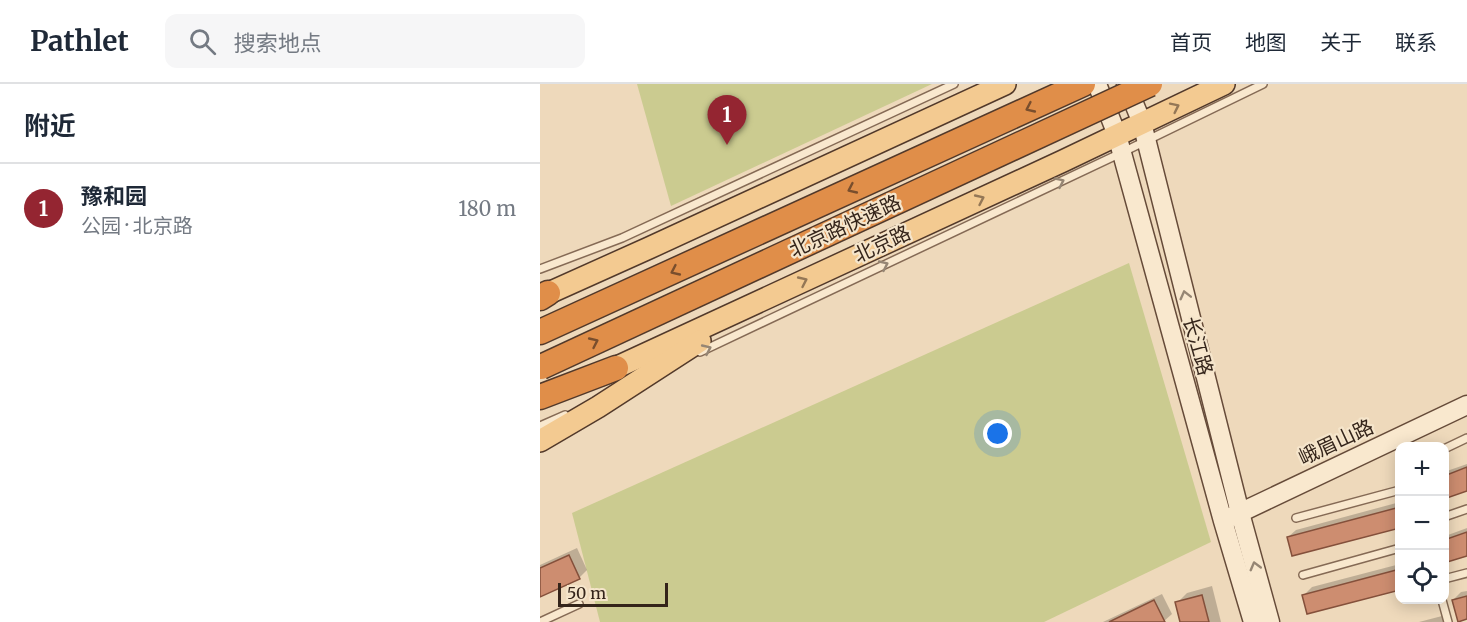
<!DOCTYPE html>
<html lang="zh">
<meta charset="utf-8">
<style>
body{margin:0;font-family:Merriweather,"Noto Sans SC",serif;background:#f6f6f7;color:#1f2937}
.controls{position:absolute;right:18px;bottom:18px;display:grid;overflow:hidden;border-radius:12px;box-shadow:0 3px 15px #0003}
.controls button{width:54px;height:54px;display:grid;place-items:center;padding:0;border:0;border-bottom:2px solid #e0e1e3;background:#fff;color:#1f2937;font:30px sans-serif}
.scale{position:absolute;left:18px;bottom:15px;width:110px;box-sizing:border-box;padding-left:6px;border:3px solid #34241a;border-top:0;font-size:16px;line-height:21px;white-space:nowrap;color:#34241a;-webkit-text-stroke:4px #f5e5cb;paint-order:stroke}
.you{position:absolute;left:458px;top:350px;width:21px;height:21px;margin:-15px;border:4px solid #fff;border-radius:50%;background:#1a73e8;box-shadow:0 0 0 9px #1a73e833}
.badge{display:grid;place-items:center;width:39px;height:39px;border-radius:50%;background:#942531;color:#fff;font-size:20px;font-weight:700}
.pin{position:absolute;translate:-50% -50px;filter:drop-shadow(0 2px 3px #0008)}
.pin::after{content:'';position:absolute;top:32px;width:21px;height:18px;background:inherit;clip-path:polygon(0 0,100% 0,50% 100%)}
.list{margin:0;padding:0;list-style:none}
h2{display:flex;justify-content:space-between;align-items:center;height:78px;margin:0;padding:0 24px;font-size:26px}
h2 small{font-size:20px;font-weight:400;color:#747a83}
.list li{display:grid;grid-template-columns:39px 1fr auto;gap:18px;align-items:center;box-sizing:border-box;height:90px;padding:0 24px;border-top:2px solid #e0e1e3}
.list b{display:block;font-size:22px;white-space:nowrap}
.list p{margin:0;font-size:20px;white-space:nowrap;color:#747a83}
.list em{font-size:20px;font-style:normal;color:#747a83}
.icon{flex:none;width:33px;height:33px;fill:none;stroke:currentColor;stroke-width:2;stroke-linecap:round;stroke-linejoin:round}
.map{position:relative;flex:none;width:927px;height:538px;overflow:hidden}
header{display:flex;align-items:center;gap:36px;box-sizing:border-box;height:84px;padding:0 30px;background:#fff;border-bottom:2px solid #e0e1e3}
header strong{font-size:28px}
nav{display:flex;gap:33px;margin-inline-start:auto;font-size:21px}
.search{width:420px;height:54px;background:#f6f6f7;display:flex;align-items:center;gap:15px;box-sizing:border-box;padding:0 21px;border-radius:12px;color:#747a83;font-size:22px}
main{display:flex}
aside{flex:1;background:#fff}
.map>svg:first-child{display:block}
.green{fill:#cbcb90}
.shadow{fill:#0003}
.building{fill:#cd8d70;stroke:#84503b;stroke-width:1.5}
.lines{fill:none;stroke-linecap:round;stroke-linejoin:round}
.lane-casing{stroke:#856a55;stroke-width:10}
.secondary-casing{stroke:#664b39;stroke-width:21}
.primary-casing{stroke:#52392a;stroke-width:24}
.highway-casing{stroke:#52392a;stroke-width:27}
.lane{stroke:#f9e8ce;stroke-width:7}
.secondary{stroke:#f9e8ce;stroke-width:18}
.primary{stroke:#f3ca91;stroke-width:21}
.highway{stroke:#e08e49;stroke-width:24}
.highway-bridge-casing{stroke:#52392a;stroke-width:27;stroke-linecap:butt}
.highway-bridge{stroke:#e08e49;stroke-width:24}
.oneway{stroke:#947756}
.oneway2{stroke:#794e2d}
.oneway3{stroke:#968674}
.labels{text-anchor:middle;stroke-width:4.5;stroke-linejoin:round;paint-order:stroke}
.street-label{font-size:20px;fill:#34241a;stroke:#f5e5cb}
</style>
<header>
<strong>Pathlet</strong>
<div class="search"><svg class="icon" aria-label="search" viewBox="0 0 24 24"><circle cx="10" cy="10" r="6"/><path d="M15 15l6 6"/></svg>搜索地点</div>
<nav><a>首页</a><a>地图</a><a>关于</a><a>联系</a></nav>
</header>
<main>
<aside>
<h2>附近<small></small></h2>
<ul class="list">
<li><span class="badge">1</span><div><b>豫和园</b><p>公园 · 北京路</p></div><em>180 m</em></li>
</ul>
</aside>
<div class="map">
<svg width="927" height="538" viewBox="0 0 927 538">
<rect width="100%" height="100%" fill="#eed9bb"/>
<g class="green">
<polygon points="97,0 392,0 131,122"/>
<polygon points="589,179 671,458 504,538 60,538 32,429"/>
</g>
<g class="shadow">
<polygon points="927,380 927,405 904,414 904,388"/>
<polygon points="860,418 860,443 748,453 756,446"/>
<polygon points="927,444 927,470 904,478 904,455 908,451"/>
<polygon points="37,464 47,486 39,494 0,511 0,481"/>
<polygon points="860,480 860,504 764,511 772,503"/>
<polygon points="672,502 681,538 642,538 637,519 647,509"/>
<polygon points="927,507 927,534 913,516 921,508"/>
<polygon points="622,510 632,530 623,538 563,538"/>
<polygon points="902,532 904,538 879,538"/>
</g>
<g class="building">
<polygon points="927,383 927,407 904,415 904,392"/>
<polygon points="860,423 860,444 752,472 747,453"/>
<polygon points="927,448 927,472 904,479 904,456"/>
<polygon points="29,471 40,495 0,513 0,484"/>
<polygon points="860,485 860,506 767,530 762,511"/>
<polygon points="662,511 669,538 640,538 635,518"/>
<polygon points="927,512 927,535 918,538 912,516"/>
<polygon points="614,516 625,538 569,538"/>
</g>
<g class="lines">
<defs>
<g id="lane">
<polyline points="0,185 82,154 414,0"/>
<polyline points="160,268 581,69 723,0"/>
<polyline points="0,342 25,331"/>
<polyline points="904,365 927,354"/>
<polyline points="904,433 927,425"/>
<polyline points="756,434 860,406"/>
<polyline points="763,491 860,464"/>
<polyline points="904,495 927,489"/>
<polyline points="902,516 908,538"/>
<polyline points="0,538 39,520"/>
</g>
<g id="secondary">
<polyline points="557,0 577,51 683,437 713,538"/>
<polyline points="586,0 602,39 700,429 730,538"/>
<polyline points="691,433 927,321"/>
</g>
<g id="primary">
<polyline points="0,213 109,164 465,0"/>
<polyline points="60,291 523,77 684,0"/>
<polyline points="0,357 58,323 160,257"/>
</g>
<g id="highway">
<polyline points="0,214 8,209"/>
<polyline points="0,248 543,0"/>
<polyline points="0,313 76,284"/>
</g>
</defs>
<use href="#lane" class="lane-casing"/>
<use href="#secondary" class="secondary-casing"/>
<use href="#primary" class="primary-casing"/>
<use href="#highway" class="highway-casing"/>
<use href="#lane" class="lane"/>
<use href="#secondary" class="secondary"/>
<use href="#primary" class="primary"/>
<use href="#highway" class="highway"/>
<defs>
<polyline id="highway-bridge" points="1,283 610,0"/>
</defs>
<use href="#highway-bridge" class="highway-bridge-casing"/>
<use href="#highway-bridge" class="highway-bridge"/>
</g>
<defs><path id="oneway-chevron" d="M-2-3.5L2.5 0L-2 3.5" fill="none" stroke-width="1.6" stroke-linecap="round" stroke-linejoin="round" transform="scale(1.5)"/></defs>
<g class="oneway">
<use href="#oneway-chevron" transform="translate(635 23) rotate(-26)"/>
<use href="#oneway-chevron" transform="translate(440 115) rotate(-25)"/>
<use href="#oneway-chevron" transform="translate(263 197) rotate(-25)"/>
</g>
<g class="oneway2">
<use href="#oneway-chevron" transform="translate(490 24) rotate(155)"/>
<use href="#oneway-chevron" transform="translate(312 105) rotate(155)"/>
<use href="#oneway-chevron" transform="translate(135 187) rotate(155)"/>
<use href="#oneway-chevron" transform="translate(54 258) rotate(-25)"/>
</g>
<g class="oneway3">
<use href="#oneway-chevron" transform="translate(520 98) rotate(-25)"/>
<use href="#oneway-chevron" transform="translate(344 181) rotate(-25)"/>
<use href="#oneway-chevron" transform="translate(645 211) rotate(-104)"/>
<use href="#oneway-chevron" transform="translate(167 265) rotate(-25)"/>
<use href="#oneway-chevron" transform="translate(715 482) rotate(-105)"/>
</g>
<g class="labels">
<g class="street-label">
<text transform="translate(305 142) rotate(-25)" y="7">北京路快速路</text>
<text transform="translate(342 160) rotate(-25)" y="7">北京路</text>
<text transform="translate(658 262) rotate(74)" y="7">长江路</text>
<text transform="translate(796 358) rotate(-25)" y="7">峨眉山路</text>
</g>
</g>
</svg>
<div class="controls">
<button>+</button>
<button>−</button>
<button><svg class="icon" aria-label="locate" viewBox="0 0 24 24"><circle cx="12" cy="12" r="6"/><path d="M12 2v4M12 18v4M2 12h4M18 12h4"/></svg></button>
</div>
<div class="scale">50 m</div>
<div class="you"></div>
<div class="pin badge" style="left:187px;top:61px">1</div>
</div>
</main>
